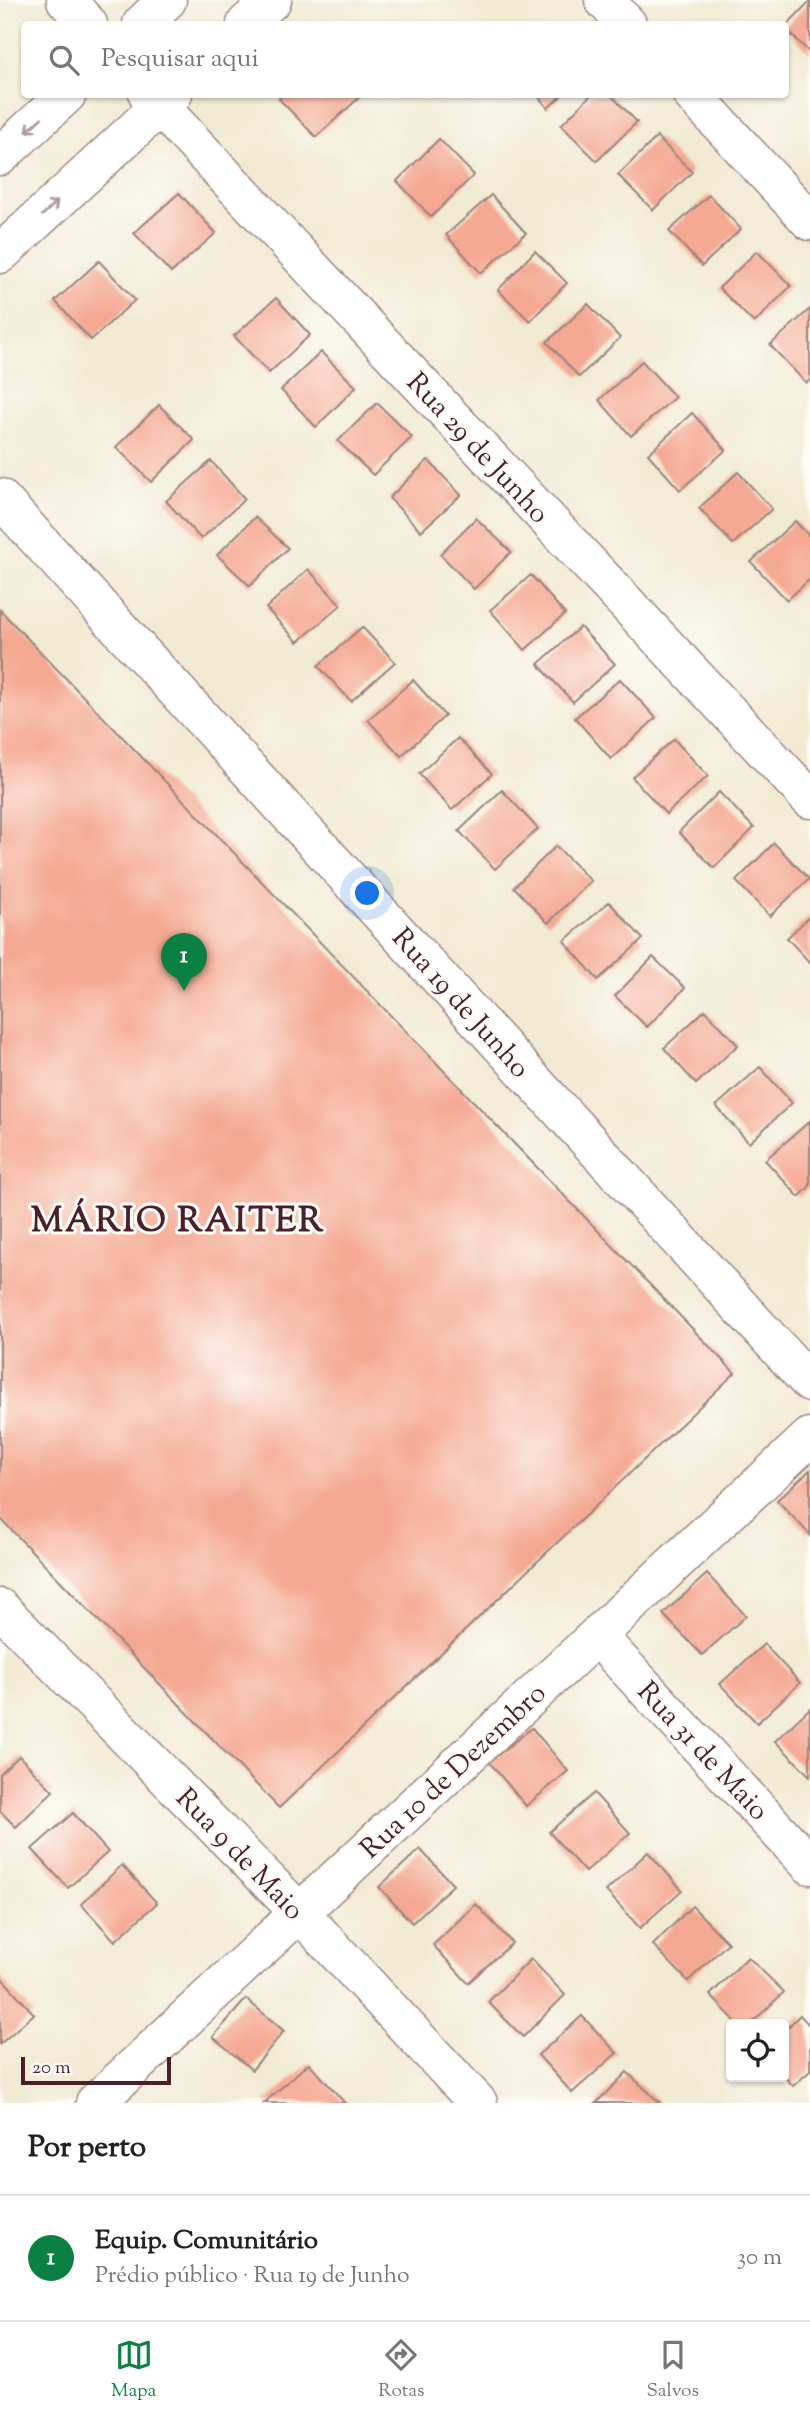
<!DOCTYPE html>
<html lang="pt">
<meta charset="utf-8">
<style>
body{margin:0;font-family:"Sorts Mill Goudy",serif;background:#f2f2f2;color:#222}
.controls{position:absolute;right:21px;bottom:21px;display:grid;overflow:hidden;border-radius:7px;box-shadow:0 2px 5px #0004}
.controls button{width:63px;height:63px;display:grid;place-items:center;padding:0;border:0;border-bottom:2px solid #e0e0e0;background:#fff;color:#222;font:35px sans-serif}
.scale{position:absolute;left:21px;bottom:18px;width:150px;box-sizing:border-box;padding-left:7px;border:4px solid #4a1f2b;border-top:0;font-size:19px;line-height:24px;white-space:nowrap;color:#4a1f2b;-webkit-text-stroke:5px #fdfcf7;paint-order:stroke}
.you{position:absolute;left:368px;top:894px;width:24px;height:24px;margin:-18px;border:5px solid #fff;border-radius:50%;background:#1a73e8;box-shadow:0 0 0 10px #1a73e833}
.badge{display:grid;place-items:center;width:46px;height:46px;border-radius:50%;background:#0b8043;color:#fff;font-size:23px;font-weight:700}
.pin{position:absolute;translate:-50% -58px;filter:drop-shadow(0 2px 4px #0008)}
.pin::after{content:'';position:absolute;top:37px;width:24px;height:21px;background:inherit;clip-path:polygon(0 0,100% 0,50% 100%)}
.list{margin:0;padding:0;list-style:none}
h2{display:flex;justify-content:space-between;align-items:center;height:91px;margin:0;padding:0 28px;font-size:30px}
h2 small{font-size:23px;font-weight:400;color:#767676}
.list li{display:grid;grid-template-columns:46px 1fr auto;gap:21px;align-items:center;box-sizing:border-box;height:126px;padding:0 28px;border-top:2px solid #e0e0e0}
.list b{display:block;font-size:26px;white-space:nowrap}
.list p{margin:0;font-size:23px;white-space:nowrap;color:#767676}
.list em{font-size:23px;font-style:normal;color:#767676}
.icon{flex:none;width:38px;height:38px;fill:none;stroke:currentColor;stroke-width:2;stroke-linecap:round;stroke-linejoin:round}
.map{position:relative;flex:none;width:810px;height:2103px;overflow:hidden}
.search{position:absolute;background:#fff;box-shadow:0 2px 5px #0004;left:21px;right:21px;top:21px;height:77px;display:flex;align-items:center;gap:18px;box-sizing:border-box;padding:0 24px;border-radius:7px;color:#767676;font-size:26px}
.sheet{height:217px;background:#fff}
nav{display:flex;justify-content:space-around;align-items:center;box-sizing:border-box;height:98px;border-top:2px solid #e0e0e0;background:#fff;font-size:19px;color:#767676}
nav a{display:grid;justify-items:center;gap:4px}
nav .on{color:#0b8043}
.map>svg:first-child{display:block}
.building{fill:#f5a993}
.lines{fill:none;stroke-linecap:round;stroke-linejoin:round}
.street-casing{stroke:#9e8580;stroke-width:41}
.street{stroke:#fff;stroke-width:38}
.oneway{stroke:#ae9aa0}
.labels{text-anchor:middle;stroke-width:6;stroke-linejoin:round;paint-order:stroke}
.street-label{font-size:28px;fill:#4a1f2b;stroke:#fdfcf7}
.district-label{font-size:35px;font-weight:bold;letter-spacing:2px;fill:#4a1f2b;stroke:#fdfcf7}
</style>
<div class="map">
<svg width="810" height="2103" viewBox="0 0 810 2103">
<rect width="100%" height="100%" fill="#fdfcf7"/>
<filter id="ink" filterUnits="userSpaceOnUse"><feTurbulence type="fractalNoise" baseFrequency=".0143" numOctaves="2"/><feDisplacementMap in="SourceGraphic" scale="14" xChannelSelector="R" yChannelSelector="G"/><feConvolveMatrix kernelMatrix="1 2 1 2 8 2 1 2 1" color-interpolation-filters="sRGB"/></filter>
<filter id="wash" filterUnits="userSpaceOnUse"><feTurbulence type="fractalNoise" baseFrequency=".00686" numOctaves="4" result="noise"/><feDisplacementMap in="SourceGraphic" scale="28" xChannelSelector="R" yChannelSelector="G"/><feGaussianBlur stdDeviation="1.57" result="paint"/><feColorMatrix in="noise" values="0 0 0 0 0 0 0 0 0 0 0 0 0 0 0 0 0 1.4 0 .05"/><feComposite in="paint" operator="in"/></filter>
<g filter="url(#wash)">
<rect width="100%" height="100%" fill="#f2ebd4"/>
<g id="blocks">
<g class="building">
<polygon points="810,1 810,53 786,29 786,26"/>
<polygon points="285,94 357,94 360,97 316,137 279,99"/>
<polygon points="536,94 563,94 548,108"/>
<polygon points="592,94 610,94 637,122 597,161 561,125"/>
<polygon points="657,137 692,172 653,210 618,175"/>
<polygon points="439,139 474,175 431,217 397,181"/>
<polygon points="179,193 216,233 171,273 134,233"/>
<polygon points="491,195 526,233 481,273 446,235"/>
<polygon points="709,195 741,229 702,266 669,231"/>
<polygon points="535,251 567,283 530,321 498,290"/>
<polygon points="757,251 791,286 754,323 719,288"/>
<polygon points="99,261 135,300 91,340 55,301"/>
<polygon points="276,298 310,335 269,373 234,336"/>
<polygon points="588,304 620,338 579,377 547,342"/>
<polygon points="810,309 810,380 806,383 770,345"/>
<polygon points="321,352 356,387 316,427 281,390"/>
<polygon points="642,361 675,397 631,436 599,400"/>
<polygon points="377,403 412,437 373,475 338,441"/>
<polygon points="159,405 194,440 151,482 116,447"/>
<polygon points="692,413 726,450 680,490 648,454"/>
<polygon points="428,460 461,495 421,531 389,498"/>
<polygon points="211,461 245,499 201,539 166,501"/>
<polygon points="738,472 772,509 733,544 699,508"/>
<polygon points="255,517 288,548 250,586 217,555"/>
<polygon points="476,518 511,552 474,589 440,554"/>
<polygon points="795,521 810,537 810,579 787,600 751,562"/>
<polygon points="308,569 341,605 298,642 266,608"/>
<polygon points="531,575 565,614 525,650 490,610"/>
<polygon points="0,610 735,1373 279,1808 0,1518"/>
<polygon points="362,627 395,662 351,701 318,666"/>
<polygon points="580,627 615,664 573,702 538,664"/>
<polygon points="620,679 656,718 611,759 575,718"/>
<polygon points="413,680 445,716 401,756 368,720"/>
<polygon points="458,738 492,774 452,810 419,774"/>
<polygon points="674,739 708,776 666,814 632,777"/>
<polygon points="502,790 538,829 495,869 459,831"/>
<polygon points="719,792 754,828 714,868 679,832"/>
<polygon points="774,843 809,879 770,916 736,881"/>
<polygon points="556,846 591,881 548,923 514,887"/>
<polygon points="609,902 643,939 598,980 564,941"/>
<polygon points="810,916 810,963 787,938"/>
<polygon points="653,957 685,988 647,1027 615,996"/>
<polygon points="705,1010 738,1045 696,1084 664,1048"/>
<polygon points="760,1067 792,1103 749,1143 716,1106"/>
<polygon points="810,1121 810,1186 799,1197 765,1160"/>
<polygon points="810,1470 810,1535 777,1500"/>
<polygon points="707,1574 746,1616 702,1655 663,1614"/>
<polygon points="764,1644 800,1683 757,1723 720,1684"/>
<polygon points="810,1708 810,1776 775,1741"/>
<polygon points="532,1728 568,1771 526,1806 489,1762"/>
<polygon points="19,1756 53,1791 16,1827 0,1811 0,1774"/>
<polygon points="594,1793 630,1833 585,1872 549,1832"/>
<polygon points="73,1813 108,1852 68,1888 32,1849"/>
<polygon points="420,1849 453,1885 412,1923 379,1887"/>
<polygon points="648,1852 682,1890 640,1928 606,1891"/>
<polygon points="122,1865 157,1903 115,1941 81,1904"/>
<polygon points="476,1904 512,1943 468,1983 433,1945"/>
<polygon points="692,1906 728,1943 688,1981 653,1945"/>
<polygon points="748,1957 784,1992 751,2024 738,2024 710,1995"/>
<polygon points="531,1959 565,1995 523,2037 488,2002"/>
<polygon points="0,1976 34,2014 0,2044"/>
<polygon points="246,1999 284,2031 252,2070 213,2037"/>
<polygon points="800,2015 810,2026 810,2071 793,2086 784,2076 784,2031"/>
<polygon points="582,2016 617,2053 572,2093 538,2055"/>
<polygon points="309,2063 345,2103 264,2103"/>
<polygon points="627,2072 660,2103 596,2103"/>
</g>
</g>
</g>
<g filter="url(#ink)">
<use href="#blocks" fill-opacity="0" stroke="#9e8580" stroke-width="2"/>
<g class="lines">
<defs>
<g id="street">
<polyline points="66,0 88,24"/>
<polyline points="604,0 627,24"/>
<polyline points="142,24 167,0"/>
<polyline points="246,24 272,0"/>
<polyline points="148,94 810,799"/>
<polyline points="692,94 810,221"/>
<polyline points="0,156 67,94"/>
<polyline points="0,254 173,94"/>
<polyline points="0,498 810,1383"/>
<polyline points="0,1608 299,1912 478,2103"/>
<polyline points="597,1636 810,1865"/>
<polyline points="95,2103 810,1437"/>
</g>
</defs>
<use href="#street" class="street-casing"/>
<use href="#street" class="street"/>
</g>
<defs><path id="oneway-shaft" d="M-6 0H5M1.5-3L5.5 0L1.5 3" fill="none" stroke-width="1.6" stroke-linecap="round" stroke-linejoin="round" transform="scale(1.75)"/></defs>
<g class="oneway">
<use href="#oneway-shaft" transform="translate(34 125) rotate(137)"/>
<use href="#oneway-shaft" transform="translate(50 208) rotate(-43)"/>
</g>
</g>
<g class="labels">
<g class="street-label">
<text transform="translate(479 447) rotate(47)" y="10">Rua 29 de Junho</text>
<text transform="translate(462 1002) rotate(48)" y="10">Rua 19 de Junho</text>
<text transform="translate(704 1750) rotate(47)" y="10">Rua 31 de Maio</text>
<text transform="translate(452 1770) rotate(-43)" y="10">Rua 10 de Dezembro</text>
<text transform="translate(241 1853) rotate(46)" y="10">Rua 9 de Maio</text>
</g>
<g class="district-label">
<text x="178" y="1231">MÁRIO RAITER</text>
</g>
</g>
</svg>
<div class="controls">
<button><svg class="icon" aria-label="locate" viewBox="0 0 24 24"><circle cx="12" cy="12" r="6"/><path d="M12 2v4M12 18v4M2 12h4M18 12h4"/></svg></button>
</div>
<div class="scale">20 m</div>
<div class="you"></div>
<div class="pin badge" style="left:184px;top:991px">1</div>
<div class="search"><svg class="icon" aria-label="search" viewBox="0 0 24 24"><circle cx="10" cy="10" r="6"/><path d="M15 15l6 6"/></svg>Pesquisar aqui</div>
</div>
<section class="sheet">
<h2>Por perto<small></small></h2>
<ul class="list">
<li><span class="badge">1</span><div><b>Equip. Comunitário</b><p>Prédio público · Rua 19 de Junho</p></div><em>30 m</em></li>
</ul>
</section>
<nav>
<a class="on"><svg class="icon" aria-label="map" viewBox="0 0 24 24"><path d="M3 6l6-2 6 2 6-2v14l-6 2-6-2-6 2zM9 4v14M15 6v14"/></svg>Mapa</a>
<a><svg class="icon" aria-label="directions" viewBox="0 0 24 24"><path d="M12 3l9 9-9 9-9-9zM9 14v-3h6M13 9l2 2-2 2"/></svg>Rotas</a>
<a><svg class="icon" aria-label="saved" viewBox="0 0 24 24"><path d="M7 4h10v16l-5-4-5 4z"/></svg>Salvos</a>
</nav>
